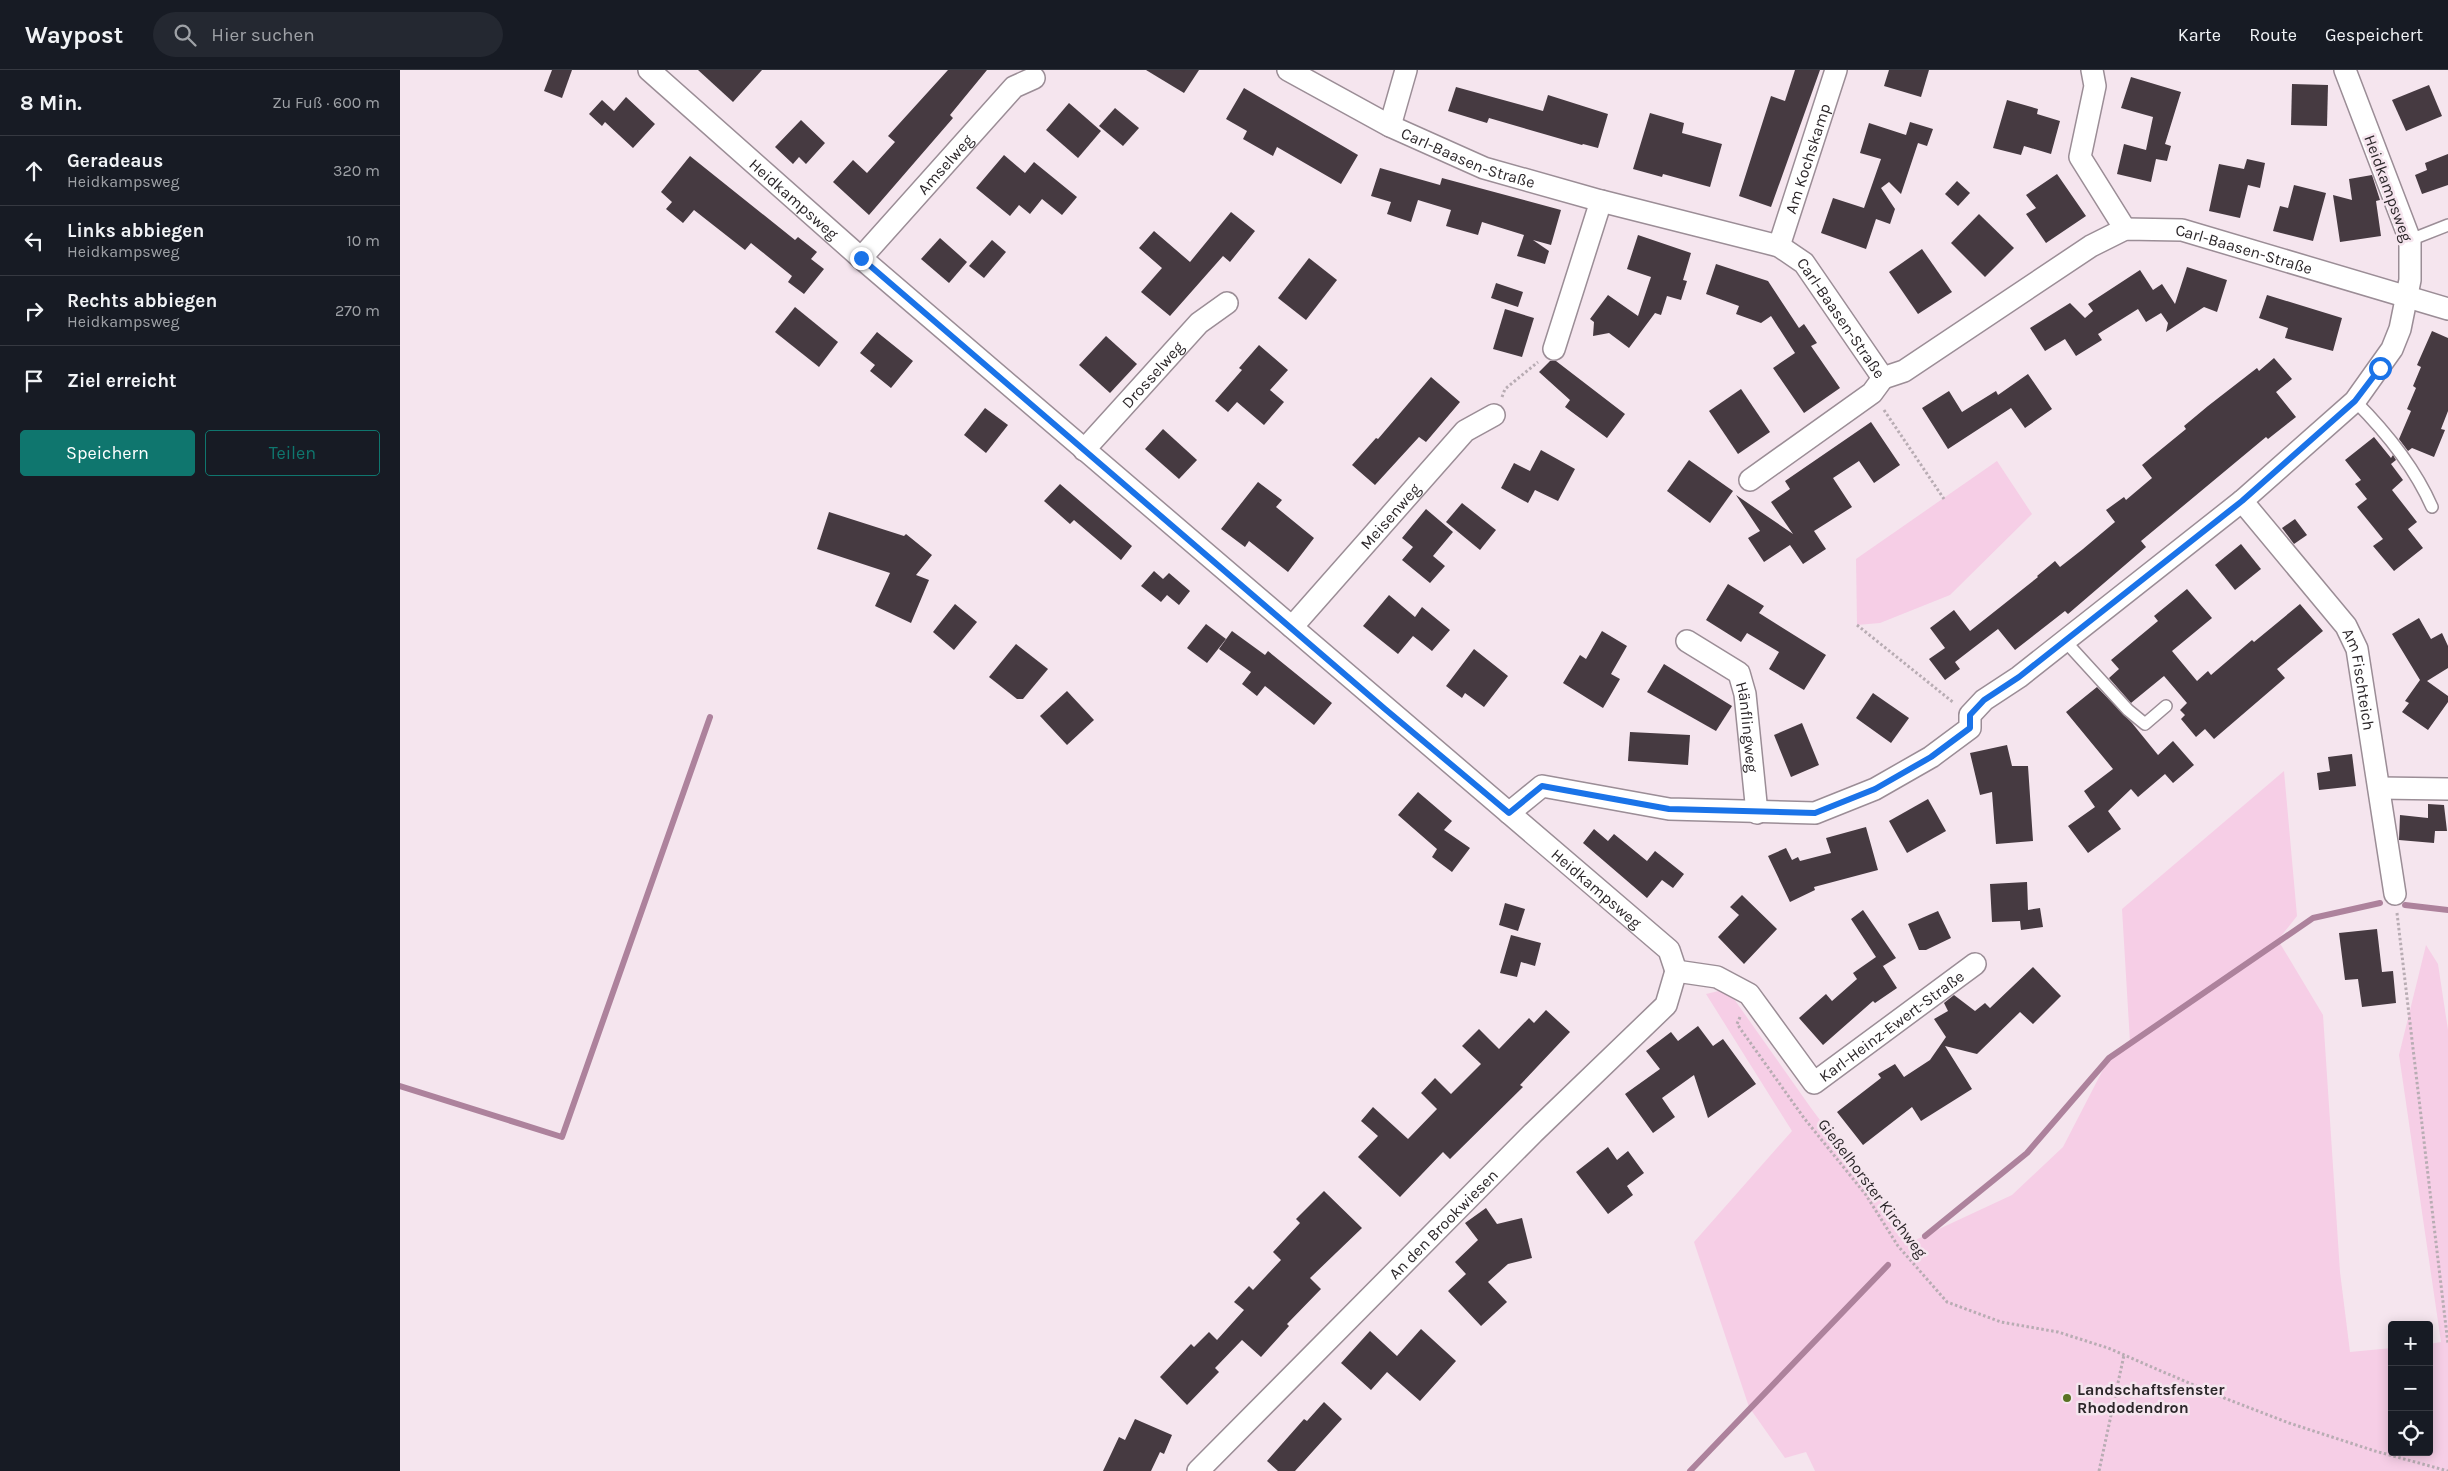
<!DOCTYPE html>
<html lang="de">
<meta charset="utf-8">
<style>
body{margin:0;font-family:Karla,sans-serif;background:#242831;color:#f1f3f6}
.controls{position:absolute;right:15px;bottom:15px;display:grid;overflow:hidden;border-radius:5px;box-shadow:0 2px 12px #0003}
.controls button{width:45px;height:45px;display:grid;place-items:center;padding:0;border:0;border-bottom:1px solid #363941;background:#171b24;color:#f1f3f6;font:25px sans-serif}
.stop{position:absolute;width:15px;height:15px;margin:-11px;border:4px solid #1a73e8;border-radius:50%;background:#fff}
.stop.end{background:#1a73e8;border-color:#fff;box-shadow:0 1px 5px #0008}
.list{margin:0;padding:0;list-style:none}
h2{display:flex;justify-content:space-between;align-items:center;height:65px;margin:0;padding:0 20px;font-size:21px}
h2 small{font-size:16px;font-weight:400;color:#9ea1a6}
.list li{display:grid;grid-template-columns:32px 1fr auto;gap:15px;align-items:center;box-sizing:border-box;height:70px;padding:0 20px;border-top:1px solid #363941}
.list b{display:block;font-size:19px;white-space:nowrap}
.list p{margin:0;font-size:16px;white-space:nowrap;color:#9ea1a6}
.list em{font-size:16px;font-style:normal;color:#9ea1a6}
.actions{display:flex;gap:10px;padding:15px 20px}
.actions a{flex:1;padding:11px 0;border:1px solid #0f766e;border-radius:5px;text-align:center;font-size:18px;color:#0f766e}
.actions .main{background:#0f766e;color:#fff}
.icon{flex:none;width:28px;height:28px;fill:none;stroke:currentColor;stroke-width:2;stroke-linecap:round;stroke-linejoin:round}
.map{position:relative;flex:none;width:2048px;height:1401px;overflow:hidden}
header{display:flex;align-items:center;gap:30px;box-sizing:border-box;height:70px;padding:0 25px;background:#171b24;border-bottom:1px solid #363941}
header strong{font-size:24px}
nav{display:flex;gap:28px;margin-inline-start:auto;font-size:18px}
.search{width:350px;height:45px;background:#242831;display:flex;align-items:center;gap:12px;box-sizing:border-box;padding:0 18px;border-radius:28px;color:#9ea1a6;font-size:19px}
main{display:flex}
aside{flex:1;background:#171b24}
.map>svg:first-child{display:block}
.green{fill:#f6cee6}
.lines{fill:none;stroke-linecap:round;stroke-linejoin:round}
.stream{stroke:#ad829c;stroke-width:6}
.building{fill:#463a41}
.service-casing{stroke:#9b8d96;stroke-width:14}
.minor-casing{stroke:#9b8d96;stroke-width:24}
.path{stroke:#b8acb3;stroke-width:3;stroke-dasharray:2.5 2.5;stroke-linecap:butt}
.service{stroke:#fff;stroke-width:11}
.minor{stroke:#fff;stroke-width:21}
.route{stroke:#1a73e8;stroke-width:6}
.poi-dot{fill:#597223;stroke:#f5e5ee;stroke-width:2}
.labels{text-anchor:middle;stroke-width:5;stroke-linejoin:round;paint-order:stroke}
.street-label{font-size:16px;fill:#2c272a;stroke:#f5e5ee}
.poi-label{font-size:16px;font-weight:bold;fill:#2c272a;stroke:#f5e5ee;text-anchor:start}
</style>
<header>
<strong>Waypost</strong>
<div class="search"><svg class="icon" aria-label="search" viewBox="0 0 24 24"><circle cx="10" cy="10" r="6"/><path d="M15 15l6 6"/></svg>Hier suchen</div>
<nav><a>Karte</a><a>Route</a><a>Gespeichert</a></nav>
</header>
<main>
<aside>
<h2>8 Min.<small>Zu Fuß · 600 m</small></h2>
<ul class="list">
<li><svg class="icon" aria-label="ahead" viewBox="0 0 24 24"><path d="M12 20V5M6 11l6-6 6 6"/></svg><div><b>Geradeaus</b><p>Heidkampsweg</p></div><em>320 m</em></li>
<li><svg class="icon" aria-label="left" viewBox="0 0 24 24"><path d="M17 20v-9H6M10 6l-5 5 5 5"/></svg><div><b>Links abbiegen</b><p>Heidkampsweg</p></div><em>10 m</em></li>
<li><svg class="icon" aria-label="right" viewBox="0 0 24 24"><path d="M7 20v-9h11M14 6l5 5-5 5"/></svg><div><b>Rechts abbiegen</b><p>Heidkampsweg</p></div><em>270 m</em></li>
<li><svg class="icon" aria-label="arrive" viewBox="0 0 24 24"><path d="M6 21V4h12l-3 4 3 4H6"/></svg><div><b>Ziel erreicht</b></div></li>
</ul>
<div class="actions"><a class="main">Speichern</a><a>Teilen</a></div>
</aside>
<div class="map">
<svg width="2048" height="1401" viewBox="0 0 2048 1401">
<rect width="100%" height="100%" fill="#f5e5ee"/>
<g class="green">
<polygon points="1597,391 1632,444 1550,525 1480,553 1457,555 1456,489"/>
<polygon points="1884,701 1897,846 1878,870 1923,945 1940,1202 1950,1282 1992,1278 1992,1382 2029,1382 2029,1274 2041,1272 1999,985 2026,875 2038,894 2048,960 2048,1401 1415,1401 1406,1382 1385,1388 1349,1337 1294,1172 1392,1061 1306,924 1327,919 1411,1038 1511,1172 1612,1125 1663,1077 1709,988 1730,972 1722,839"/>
</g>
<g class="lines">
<g class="stream">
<polyline points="2005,835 2048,840"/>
<polyline points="0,1016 162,1067 310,647"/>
<polyline points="1525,1166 1627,1083 1709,988 1913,848 1980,833"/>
<polyline points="1290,1401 1488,1195"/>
</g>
</g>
<g class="building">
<polygon points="152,0 172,0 162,28 144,21"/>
<polygon points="298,0 362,0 333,32"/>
<polygon points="548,0 587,0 550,45 553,48 469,145 433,112 453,90 467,103 495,72 488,66"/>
<polygon points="746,0 799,0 784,23"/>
<polygon points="1395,0 1420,0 1371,137 1339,126 1371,26 1385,31"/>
<polygon points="1489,0 1529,0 1521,27 1484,16"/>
<polygon points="1731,7 1781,22 1765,74 1771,76 1767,91 1756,89 1751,112 1717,104 1724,74 1746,80 1753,47 1721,38"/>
<polygon points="1892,14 1928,15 1927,56 1891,55"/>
<polygon points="2029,15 2042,46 2006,61 1992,30"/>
<polygon points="1056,17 1143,41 1148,25 1208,44 1198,78 1183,74 1182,75 1089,48 1087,53 1048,41"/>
<polygon points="844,18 958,85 941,114 877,77 873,86 843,69 847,61 826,49"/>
<polygon points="226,27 255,54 233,78 205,52 202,56 189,44 202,30 214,41"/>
<polygon points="1607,30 1638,39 1637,44 1660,51 1651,84 1624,76 1621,85 1593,78"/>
<polygon points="669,33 701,61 678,88 646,60"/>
<polygon points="715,38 739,58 723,76 699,56"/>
<polygon points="1250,43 1284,53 1282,63 1322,74 1310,117 1263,104 1262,107 1233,99"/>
<polygon points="401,50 425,73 406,94 399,87 393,94 375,77"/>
<polygon points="1510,52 1533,59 1527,76 1518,73 1501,124 1489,112 1481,118 1495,139 1490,154 1476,149 1466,179 1421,163 1433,128 1464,138 1481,89 1460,83 1469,53 1506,65"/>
<polygon points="2048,84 2048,115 2022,124 2015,105 2027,100 2025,93"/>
<polygon points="604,85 625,103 634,92 677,127 662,145 642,129 630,144 619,135 610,146 576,118"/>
<polygon points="290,86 395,170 398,167 417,182 411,189 424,199 404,224 388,212 392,206 351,173 345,180 294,140 283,153 266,139 272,132 261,122"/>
<polygon points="1847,89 1865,93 1860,118 1848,115 1840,148 1809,141 1819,94 1844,99"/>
<polygon points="980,98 1040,115 1042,108 1161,140 1151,175 1133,170 1149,181 1145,194 1117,186 1124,165 1082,152 1078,165 1046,156 1051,140 1018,130 1011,152 987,144 991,132 971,126"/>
<polygon points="1657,104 1686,146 1646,173 1626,144 1636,138 1626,125"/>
<polygon points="1972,105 1980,130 1976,131 1981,166 1940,172 1933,125 1952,130 1949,109"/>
<polygon points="1557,111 1570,123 1558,136 1545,124"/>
<polygon points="1894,115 1926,123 1913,171 1873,161 1880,136 1888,138"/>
<polygon points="831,142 855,161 830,192 823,186 770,246 741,222 762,198 739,178 754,161 790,192"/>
<polygon points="1579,144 1614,178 1585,207 1551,173"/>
<polygon points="1238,165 1291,183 1283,210 1287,211 1281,230 1267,226 1261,245 1255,243 1229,278 1209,263 1193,266 1194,252 1190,249 1208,225 1238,246 1251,207 1227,199"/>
<polygon points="540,168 567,192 549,213 521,189"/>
<polygon points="592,170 606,182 584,208 569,196"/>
<polygon points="1522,179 1552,222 1518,244 1489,202"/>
<polygon points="909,188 937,210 906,250 878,228"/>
<polygon points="1316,194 1368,211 1399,258 1404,254 1417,273 1411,276 1440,318 1404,343 1373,298 1395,283 1371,246 1361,253 1336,244 1339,236 1306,224"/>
<polygon points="1787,197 1827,210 1817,242 1804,237 1766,262 1768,253 1761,243 1746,252 1738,239 1698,264 1702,270 1676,286 1665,269 1645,281 1630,258 1670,233 1685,248 1693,241 1688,234 1740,200 1753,220 1762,214 1775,234"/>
<polygon points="1096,213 1123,222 1118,237 1091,228"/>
<polygon points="1867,225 1942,248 1933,281 1885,268 1888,258 1859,248"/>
<polygon points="395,237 438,272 419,297 375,262"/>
<polygon points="1105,239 1134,248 1122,287 1093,279"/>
<polygon points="2032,261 2048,268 2048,341 2041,359 2045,360 2034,387 2012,378 2008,381 1999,369 2011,341 2007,339 2016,318 2013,316 2021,297 2017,295"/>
<polygon points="477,262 513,291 491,318 470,301 475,295 460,283"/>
<polygon points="706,266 737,294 710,323 679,295"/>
<polygon points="859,275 888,300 870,320 884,332 864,355 837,332 828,342 815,331 842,300 839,298"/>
<polygon points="1874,288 1892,309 1876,322 1896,347 1868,369 1866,367 1741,471 1746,477 1668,544 1665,541 1615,580 1598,559 1555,592 1560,599 1545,610 1529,589 1545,578 1530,558 1554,540 1570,561 1638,507 1637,506 1655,491 1660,497 1683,479 1715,452 1706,440 1724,427 1726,430 1752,408 1742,395 1786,359 1784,356 1808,336 1857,298 1859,301"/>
<polygon points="1150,291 1156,291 1225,344 1207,368 1165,337 1170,330 1139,302"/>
<polygon points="1628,304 1652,339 1625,358 1611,338 1548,379 1522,338 1549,321 1562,342 1596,321 1598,325"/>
<polygon points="1031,307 1060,332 1026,372 1019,367 975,415 952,395 976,368 978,369"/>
<polygon points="1341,319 1370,362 1338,384 1309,341"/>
<polygon points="585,338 608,355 586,383 564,365"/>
<polygon points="1471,352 1500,395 1474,413 1459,391 1433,408 1452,437 1414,461 1426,479 1403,494 1390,475 1364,492 1348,468 1360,461 1336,425 1393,464 1371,432 1390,419 1385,411"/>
<polygon points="763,359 797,390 779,409 745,379"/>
<polygon points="1974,367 1991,388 1993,385 1996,390 1991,394 2003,410 1992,420 2017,452 2008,459 2023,478 1994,501 1973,476 1983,469 1957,437 1967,429 1955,414 1961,410 1945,390"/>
<polygon points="1141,380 1175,399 1158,431 1135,420 1128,433 1101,418 1114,393 1130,401"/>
<polygon points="1289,390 1333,421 1310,453 1267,421"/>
<polygon points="858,412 882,430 876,437 914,468 888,502 849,471 845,477 821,459"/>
<polygon points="660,414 732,476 721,490 674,450 670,454 644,431"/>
<polygon points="1062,433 1096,460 1080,480 1046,452"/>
<polygon points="1026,439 1053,462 1033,486 1045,496 1030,513 1002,490 1013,477 1002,468"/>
<polygon points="429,442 504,466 506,464 532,485 516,505 529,510 511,553 475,536 490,503 417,479"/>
<polygon points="1895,449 1907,465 1894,474 1882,458"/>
<polygon points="1841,474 1861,499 1835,520 1815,495"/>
<polygon points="754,501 763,509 769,503 790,521 779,535 767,525 761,532 741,516"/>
<polygon points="1328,514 1364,536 1359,543 1426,585 1404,620 1369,599 1379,582 1347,563 1341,572 1306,550"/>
<polygon points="1787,519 1812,548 1772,581 1797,611 1808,601 1811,605 1852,570 1854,572 1900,534 1923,561 1877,599 1885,608 1814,669 1805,659 1796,667 1781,649 1785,645 1780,640 1787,633 1764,606 1731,633 1709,608 1719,599 1711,590 1758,551 1754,546"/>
<polygon points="989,525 1015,547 1022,537 1050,560 1032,581 1013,566 998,584 963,556"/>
<polygon points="555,534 577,552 554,580 533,562"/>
<polygon points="2019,548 2031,569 2042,563 2048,576 2048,598 2027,611 2048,626 2048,632 2028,660 2002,642 2009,633 2005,631 2020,610 1992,564"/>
<polygon points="806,554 826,569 807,593 787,578"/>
<polygon points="832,561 865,585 868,581 932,633 914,655 865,616 857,626 842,614 851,602 819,579"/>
<polygon points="1202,561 1227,576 1211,604 1220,609 1203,638 1163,613 1180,585 1186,589"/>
<polygon points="616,574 648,599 623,629 617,629 589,607"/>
<polygon points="1074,579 1108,606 1084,637 1065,623 1062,628 1046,616"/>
<polygon points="1264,594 1332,636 1316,661 1247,622"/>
<polygon points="1697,617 1732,653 1758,685 1773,671 1794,695 1773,713 1765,704 1738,727 1731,719 1708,741 1721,759 1688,783 1668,756 1695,737 1684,721 1713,699 1666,642"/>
<polygon points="667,621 694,650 667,675 640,646"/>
<polygon points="1473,623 1509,648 1491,673 1456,648"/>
<polygon points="1402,653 1419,695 1391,707 1374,665"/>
<polygon points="1230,662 1290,665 1288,695 1228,691"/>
<polygon points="1607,675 1612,696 1628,696 1633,771 1596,774 1592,722 1580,725 1570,683"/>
<polygon points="1952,684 1956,716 1919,720 1917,703 1930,701 1928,687"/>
<polygon points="1018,722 1052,751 1044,760 1070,778 1052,802 1032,787 1037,779 998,745"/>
<polygon points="1528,729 1546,761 1507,783 1489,751"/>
<polygon points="2028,734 2044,735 2047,761 2035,761 2034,773 1999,770 2000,745 2028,748"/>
<polygon points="1466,757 1478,800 1414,817 1415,820 1390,832 1368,786 1386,778 1392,790 1398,787 1400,791 1431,783 1426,768"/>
<polygon points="1194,759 1208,771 1214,764 1247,791 1255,781 1284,804 1273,818 1262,810 1247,828 1183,773"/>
<polygon points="1627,812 1628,840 1640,838 1643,857 1621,860 1620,851 1592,852 1590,814"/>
<polygon points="1342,825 1377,859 1344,894 1318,867 1339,845 1330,837"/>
<polygon points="1105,833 1125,839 1118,861 1099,855"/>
<polygon points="1463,840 1496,888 1483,896 1481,893 1497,918 1475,933 1473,931 1423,975 1399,948 1426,924 1432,931 1457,909 1453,903 1476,887 1451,849"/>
<polygon points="1538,841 1551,868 1526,880 1519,880 1508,854"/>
<polygon points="1977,859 1982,902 1993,901 1996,933 1962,937 1958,909 1945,910 1939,863"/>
<polygon points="1111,865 1141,873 1135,896 1121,892 1117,907 1100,903"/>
<polygon points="1633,897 1661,926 1633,954 1620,942 1577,984 1545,976 1572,1019 1521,1051 1512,1037 1463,1075 1437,1042 1481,1008 1478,1004 1495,994 1504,1007 1530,990 1546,967 1534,949 1548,941 1544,933 1554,925 1575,941 1585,933 1590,938"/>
<polygon points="1146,940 1170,962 1120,1015 1123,1017 1050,1089 1043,1082 1000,1127 958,1087 978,1066 961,1051 973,1037 1008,1069 1037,1039 1021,1023 1035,1008 1051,1024 1081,994 1062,976 1079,959 1099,979 1129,948 1134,953"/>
<polygon points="1298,956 1313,976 1323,969 1356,1014 1308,1048 1294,1005 1262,1028 1275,1047 1253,1063 1225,1024 1260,999 1246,981 1271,962 1278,971"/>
<polygon points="1208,1077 1217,1090 1228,1081 1244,1103 1227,1116 1233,1125 1208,1144 1176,1102"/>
<polygon points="924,1121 962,1158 910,1208 921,1219 887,1254 889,1256 861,1287 842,1270 815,1298 819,1302 787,1335 760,1307 791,1274 794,1277 809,1262 817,1270 844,1240 834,1232 849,1216 853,1220 881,1190 873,1182 900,1153 896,1149"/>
<polygon points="1086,1138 1097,1154 1122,1148 1132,1188 1108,1194 1088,1212 1107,1232 1081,1256 1048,1221 1066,1204 1055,1192 1078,1170 1065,1153"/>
<polygon points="1021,1259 1056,1291 1020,1331 987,1302 971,1320 941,1293 970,1261 997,1286"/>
<polygon points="924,1332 942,1349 895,1401 878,1401 867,1391 904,1349 907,1351"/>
<polygon points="735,1349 772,1365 764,1384 760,1382 751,1401 703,1401 719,1367 725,1370"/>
</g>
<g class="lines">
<defs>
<g id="service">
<polyline points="2010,170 2048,155"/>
<path d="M1955 331C1986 362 2014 396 2032 437"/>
<polyline points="1665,571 1728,640 1745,654 1766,636"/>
</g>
<g id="minor">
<path id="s1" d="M249 0 461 188 1269 880 1276 901"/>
<path id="s2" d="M888 0 990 56 1084 98 1201 131 1379 176 1404 193 1483 308 1504 301 1691 176 1725 159 1782 160 2048 239"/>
<polyline points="1692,0 1695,16 1680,87 1725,159"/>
<polyline points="990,56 1006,0"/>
<path id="s3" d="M1379 176 1436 0"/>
<path id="s4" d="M461 188 614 17 634 8"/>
<polyline points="1154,279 1201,131"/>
<path id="s5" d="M684 380 799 253 827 233"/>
<polyline points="1350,410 1472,323 1483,308"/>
<path id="s6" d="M1842 431 1946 556 1957 579 1995 824"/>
<path id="s7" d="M892 557 1065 361 1094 345"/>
<path id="s8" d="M1287 571 1339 603 1345 624 1357 743"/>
<polyline points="1979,718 2048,719"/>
<polyline points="1109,743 1142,716 1269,739 1415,743 1475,719 1531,687 1570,658 1570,645 1584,630 1619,607 1842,431 1955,331 1992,279 2000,259 2010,210 2010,170 1945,0"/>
<path id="s9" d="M1276 901 1317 907 1349 924 1414 1013 1575 894"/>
<path id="s10" d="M798 1401 1133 1063 1266 935 1276 901"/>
</g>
</defs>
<use href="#service" class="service-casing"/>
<use href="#minor" class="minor-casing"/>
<g class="path">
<polyline points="1102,327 1105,319 1138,292"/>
<polyline points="1484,340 1544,429"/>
<polyline points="1457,555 1554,633"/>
<polyline points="1997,843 2048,1274"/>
<polyline points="1340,947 1337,954 1404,1048 1466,1125 1498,1176 1547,1232 1601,1252 1658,1262 1708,1278 1819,1326 1889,1353 1975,1381 2048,1401"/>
<polyline points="1699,1401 1724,1285"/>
</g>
<use href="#service" class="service"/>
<use href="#minor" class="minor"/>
</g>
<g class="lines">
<polyline class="route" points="461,188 985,639 1109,743 1142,716 1269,739 1415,743 1475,719 1531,687 1570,658 1570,645 1584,630 1619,607 1842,431 1955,331 1980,298"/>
</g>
<circle class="poi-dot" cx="1667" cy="1328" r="5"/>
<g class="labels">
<g class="street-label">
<text dy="6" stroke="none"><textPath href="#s2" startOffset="201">Carl-Baasen-Straße</textPath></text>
<text dy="6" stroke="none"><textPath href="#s3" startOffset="92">Am Kochskamp</textPath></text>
<text dy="6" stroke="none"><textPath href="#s4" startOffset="126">Amselweg</textPath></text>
<text transform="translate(1989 118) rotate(70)" y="6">Heidkampsweg</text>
<text dy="6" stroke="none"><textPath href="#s1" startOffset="194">Heidkampsweg</textPath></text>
<text dy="6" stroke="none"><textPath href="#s2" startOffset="1101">Carl-Baasen-Straße</textPath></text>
<text dy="6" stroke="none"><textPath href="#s2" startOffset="621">Carl-Baasen-Straße</textPath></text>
<text dy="6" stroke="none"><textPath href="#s5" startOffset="102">Drosselweg</textPath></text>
<text dy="6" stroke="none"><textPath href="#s7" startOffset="148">Meisenweg</textPath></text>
<text dy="6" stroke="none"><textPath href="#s6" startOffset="218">Am Fischteich</textPath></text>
<text dy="6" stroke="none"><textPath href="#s8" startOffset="116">Hänflingweg</textPath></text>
<text dy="6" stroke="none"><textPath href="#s1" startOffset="1252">Heidkampsweg</textPath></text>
<text dy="6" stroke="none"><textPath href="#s9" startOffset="284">Karl-Heinz-Ewert-Straße</textPath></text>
<text transform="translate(1473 1118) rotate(53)" y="6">Gießelhorster Kirchweg</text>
<text dy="6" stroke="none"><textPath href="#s10" startOffset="348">An den Brookwiesen</textPath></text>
</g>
<g class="poi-label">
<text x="1677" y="1325">Landschaftsfenster<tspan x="1677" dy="18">Rhododendron</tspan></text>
</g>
</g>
</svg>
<div class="controls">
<button>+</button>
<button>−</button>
<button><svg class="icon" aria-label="locate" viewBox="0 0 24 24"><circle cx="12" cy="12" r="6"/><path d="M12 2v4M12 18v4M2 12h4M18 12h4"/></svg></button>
</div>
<div class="stop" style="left:1980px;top:298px"></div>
<div class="stop end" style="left:461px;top:188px"></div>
</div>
</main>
